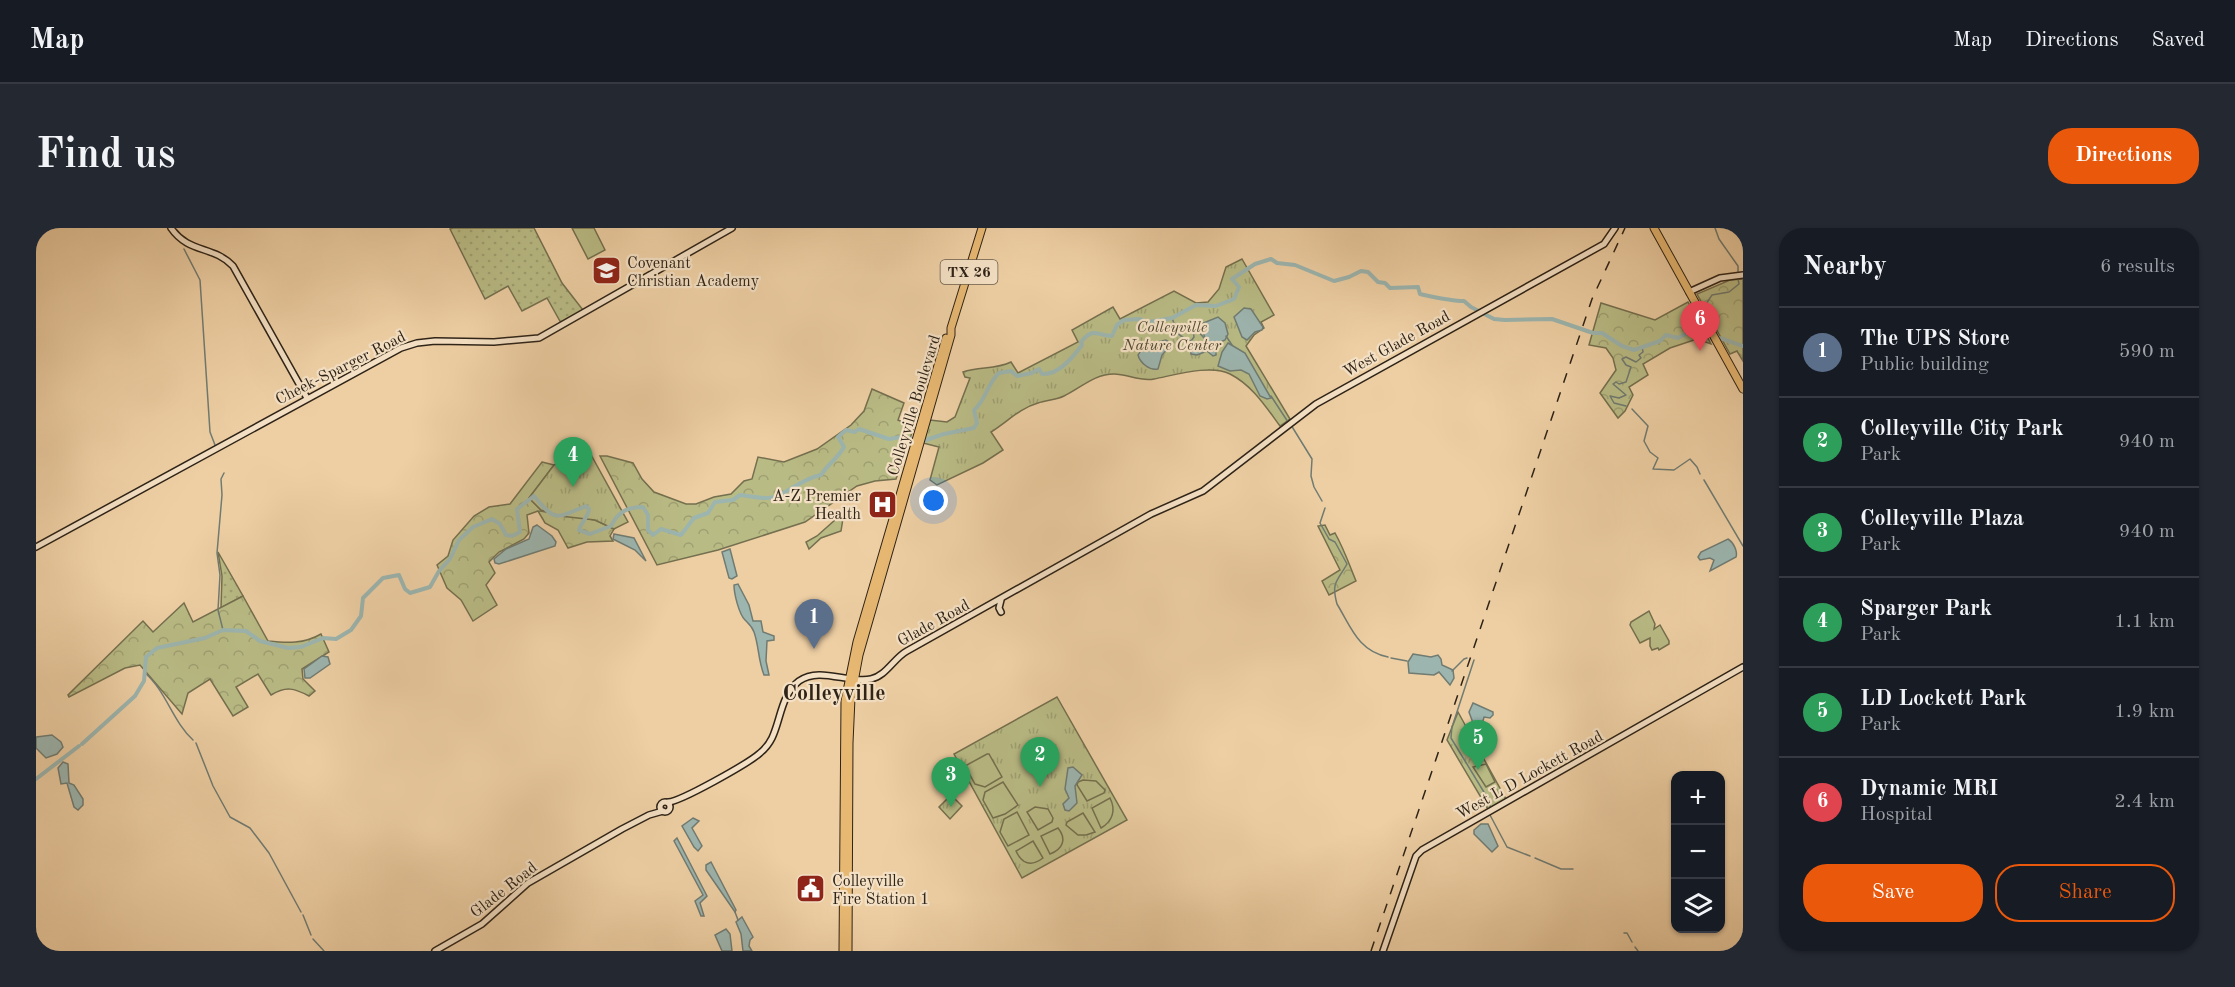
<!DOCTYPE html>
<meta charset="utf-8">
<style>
body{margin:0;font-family:"Old Standard TT",serif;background:#242831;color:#f1f3f6}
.controls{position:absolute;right:18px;bottom:18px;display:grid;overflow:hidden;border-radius:12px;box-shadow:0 2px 4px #0004}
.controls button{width:54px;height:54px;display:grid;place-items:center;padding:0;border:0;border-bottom:2px solid #363941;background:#171b24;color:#f1f3f6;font:30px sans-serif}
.you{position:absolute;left:898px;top:273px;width:21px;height:21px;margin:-15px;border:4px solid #fff;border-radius:50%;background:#1a73e8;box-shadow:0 0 0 9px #1a73e833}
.badge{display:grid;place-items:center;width:39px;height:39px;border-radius:50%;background:#ea580c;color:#fff;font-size:20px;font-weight:700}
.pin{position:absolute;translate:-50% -50px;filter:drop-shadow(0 2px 3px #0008)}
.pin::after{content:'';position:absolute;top:32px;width:21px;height:18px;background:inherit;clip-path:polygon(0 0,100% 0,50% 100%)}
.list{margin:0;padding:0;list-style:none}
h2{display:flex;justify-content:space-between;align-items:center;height:78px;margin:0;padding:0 24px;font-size:26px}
h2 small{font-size:20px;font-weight:400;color:#9ea1a6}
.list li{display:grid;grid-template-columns:39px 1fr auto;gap:18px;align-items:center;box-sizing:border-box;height:90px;padding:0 24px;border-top:2px solid #363941}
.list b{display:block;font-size:22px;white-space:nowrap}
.list p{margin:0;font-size:20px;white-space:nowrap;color:#9ea1a6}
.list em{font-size:20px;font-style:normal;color:#9ea1a6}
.actions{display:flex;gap:12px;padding:18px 24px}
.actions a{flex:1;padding:14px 0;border:2px solid #ea580c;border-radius:24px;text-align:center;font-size:21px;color:#ea580c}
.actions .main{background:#ea580c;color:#fff}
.icon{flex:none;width:33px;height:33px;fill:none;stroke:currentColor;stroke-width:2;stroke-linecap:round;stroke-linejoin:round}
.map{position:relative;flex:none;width:1707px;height:723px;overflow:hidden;border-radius:24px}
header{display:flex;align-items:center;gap:36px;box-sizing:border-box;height:84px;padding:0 30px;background:#171b24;border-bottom:2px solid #363941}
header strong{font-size:28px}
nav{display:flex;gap:33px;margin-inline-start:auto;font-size:21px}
.intro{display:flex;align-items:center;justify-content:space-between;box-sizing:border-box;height:144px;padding:0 36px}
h1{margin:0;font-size:42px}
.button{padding:15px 27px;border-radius:24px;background:#ea580c;color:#fff;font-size:21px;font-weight:700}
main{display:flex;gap:36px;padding:0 36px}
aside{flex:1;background:#171b24;border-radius:24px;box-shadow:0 2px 4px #0004}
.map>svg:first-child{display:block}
.grass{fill:url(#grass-dots);stroke:#746f4e;stroke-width:1.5}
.forest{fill:url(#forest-crowns);stroke:#746f4e;stroke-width:1.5}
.park{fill:url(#park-tufts);stroke:#746f4e;stroke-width:1.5}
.pitch{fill:#b9bb85;stroke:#746f4e;stroke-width:1.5}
.water{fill:#9cb5af;stroke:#707b72;stroke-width:1.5}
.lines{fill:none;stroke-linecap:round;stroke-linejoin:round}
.stream{stroke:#707b72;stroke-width:1.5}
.river{stroke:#9cb5af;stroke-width:4}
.secondary-casing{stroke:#2e2317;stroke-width:8}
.primary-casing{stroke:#2e2317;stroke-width:9}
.secondary{stroke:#f4e0c4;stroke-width:5}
.primary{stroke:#e7b872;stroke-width:7}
.rail{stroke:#2e2317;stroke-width:1.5;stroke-dasharray:10 10;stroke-linecap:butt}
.labels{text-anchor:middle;stroke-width:4.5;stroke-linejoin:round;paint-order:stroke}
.shield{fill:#f4e0c4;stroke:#695c4b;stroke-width:1.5}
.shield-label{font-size:15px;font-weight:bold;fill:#2e2317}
.poi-label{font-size:16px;fill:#2e2317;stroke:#f4e0c4;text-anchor:start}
.park-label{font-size:16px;font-style:italic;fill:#514932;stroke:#f4e0c4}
.street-label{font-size:16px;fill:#2e2317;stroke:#f4e0c4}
.district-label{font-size:22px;font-weight:bold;fill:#2e2317;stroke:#f4e0c4}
</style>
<header>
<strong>Map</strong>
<nav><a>Map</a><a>Directions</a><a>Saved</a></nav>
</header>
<div class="intro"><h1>Find us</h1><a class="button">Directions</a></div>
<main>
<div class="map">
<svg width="1707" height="723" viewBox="0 0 1707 723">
<defs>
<pattern id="grass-dots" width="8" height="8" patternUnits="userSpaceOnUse" patternTransform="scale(1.5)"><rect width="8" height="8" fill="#b9bb85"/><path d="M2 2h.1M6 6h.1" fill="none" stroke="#9fa072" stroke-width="1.8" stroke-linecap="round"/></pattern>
<pattern id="forest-crowns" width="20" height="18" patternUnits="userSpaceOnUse" patternTransform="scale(1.5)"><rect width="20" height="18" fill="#b9bb85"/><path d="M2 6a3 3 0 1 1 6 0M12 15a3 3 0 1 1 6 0" fill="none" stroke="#9fa072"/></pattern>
<pattern id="park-tufts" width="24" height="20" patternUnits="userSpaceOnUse" patternTransform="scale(1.5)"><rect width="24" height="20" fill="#b9bb85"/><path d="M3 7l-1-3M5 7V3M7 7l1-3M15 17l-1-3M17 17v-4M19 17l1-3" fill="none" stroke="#9fa072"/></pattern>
</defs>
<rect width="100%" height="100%" fill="#eecfa4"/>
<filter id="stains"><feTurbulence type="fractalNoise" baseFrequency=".00333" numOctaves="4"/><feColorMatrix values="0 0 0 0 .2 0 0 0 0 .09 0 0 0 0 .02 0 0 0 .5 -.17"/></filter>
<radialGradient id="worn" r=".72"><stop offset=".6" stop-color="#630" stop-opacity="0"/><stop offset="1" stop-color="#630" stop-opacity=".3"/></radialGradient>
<g class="grass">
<polygon points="417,0 498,0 526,55 547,82 525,95 511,70 486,83 472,58 449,71 414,1"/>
<polygon points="182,324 207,368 185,380 186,348"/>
</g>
<g class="forest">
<polygon points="1707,51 1707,133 1701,123 1694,126 1661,66 1694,52"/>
<polygon points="1652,74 1675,116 1661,111 1634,120 1607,136 1612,147 1593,159 1597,167 1589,183 1582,190 1564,165 1580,142 1577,130 1570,120 1553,117 1565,75 1619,92"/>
<polygon points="836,161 868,175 862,192 878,199 860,251 839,253 821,258 769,294 682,322 621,337 564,228 571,228 597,235 606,251 618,264 650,276 660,276 678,269 695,266 708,253 716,251 722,229 748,234 781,221 815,197 828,183"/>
<polygon points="506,234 518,237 493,270 505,282 504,283 559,292 578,301 574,308 577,313 551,314 532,320 522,302 509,295 502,283 491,287 493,305 488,311 463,324 453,334 459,345 450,357 461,377 437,393 425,372 411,360 401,337 412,328 417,312 438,288 453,279 474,276"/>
<path d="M1289 297 1294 307 1299 305C1308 321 1313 336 1320 353L1293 367 1286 353 1304 342 1282 298Z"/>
<path d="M207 368 232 413C251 415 268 416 285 406L293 424 266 441 267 451 279 463 273 468C258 460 250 458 235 467L222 446 200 459 212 479 197 488 174 451 152 465 146 486 104 437 89 440 33 469 32 467 107 393 117 404 148 375 157 394Z"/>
</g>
<g class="park">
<path d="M1206 31 1238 87 1225 94 1228 100 1218 107 1210 118 1254 191 1244 198C1230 179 1216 157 1194 146 1175 136 1139 147 1118 151 1105 154 1091 146 1078 146 1058 146 1045 160 1028 168 1020 172 1010 172 1002 175 984 180 971 194 955 204L967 222 947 235 901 257 894 252 903 219 887 215 894 192 911 194 919 189 934 150 929 149 927 144C943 138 959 142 975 134L982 145 1042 114 1036 102 1077 79 1084 91 1138 63 1160 75 1172 74 1183 61 1190 39Z"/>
<polygon points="548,214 592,294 578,301 559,292 524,288 505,282 493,270 518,237 526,232 528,221 537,220"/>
<polygon points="808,284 805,303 785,310 773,321 770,314 781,308"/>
<polygon points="1021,469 1091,592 986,650 918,526"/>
<polygon points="1422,484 1471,573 1453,583 1411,512"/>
<polygon points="915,567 926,578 914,591 903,579"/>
</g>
<g class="pitch">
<polygon points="536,0 558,0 569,22 552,31"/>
<polygon points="1613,383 1619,396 1618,401 1624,397 1633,413 1633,416 1623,422 1622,420 1616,422 1614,418 1614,410 1604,415 1594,397 1595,394"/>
<polygon points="951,526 953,526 966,549 949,559 939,556 929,538"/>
<polygon points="1450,536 1459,554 1450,559 1437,539"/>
<polygon points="1047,552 1060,553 1069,562 1068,565 1051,573 1041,557 1042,554"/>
<polygon points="967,554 982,577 969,586 957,590 947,572 949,564"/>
<path d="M1074 570C1080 582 1077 593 1065 600L1056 580Z"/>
<polygon points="999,579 1012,581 1017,590 1016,594 1002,602 991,584"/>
<polygon points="981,584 993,607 972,618 964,604 968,591"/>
<polygon points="1047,585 1059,604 1050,607 1042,607 1030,597 1031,594"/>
<path d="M1022 600C1031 611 1027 621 1014 626L1005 608Z"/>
<path d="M997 613 1007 630C995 639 986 636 980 623Z"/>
</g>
<g class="water">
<polygon points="1208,80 1215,81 1227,99 1226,102 1219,104 1211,112 1206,109 1198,89"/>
<polygon points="1182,89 1189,95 1192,106 1189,112 1180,116 1180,127 1177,128 1171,123 1161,127 1155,126 1154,120 1170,114 1165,96"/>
<path d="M1130 112 1136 116 1126 127 1122 141C1114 143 1104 135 1102 127 1107 118 1121 114 1130 112Z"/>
<polygon points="1192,115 1209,125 1235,170 1231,171 1224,168 1213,146 1205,142 1194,143 1182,138 1186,124"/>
<polygon points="501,297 516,308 520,314 519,318 463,336 459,335 458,331 470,321 493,311 497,299"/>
<polygon points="578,306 598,310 610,333 599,322 577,311"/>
<path d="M1692 311C1697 314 1702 323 1700 329L1674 343 1678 332 1674 330 1664 332 1662 329 1665 324Z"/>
<polygon points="694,321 701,348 696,351 693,350 686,324"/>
<path d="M702 356 713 377 717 393H725L727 404 738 408V412L731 413 730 433 733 447H728C722 432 723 418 718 404 716 398 713 396 709 392 703 386 698 366 698 357Z"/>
<polygon points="1377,426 1395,429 1402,427 1405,431 1406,437 1417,442 1418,450 1414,457 1403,444 1398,447 1373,445 1372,434"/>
<polygon points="286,428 292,429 294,436 274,450 269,450 268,441"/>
<polygon points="1437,475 1457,484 1457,487 1454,490 1448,489 1447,493 1440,497 1437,495 1433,484"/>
<polygon points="16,507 25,514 27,519 21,526 10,530 0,520 0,509"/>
<polygon points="27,534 32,536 33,555 38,557 47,571 47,577 42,582 38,579 31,555 25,556 22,540"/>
<polygon points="1037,539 1046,547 1039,558 1041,575 1033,583 1029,582 1027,576 1033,570 1029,561 1032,540"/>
<polygon points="657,590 663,593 656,600 666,618 662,623 658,619 646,598"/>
<polygon points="1445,596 1452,596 1462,618 1456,624 1438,606 1438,602"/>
<polygon points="641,610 671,668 664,675 668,688 665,688 659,673 667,667 638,613"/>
<polygon points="675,634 700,682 699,684 670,642 670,637"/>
<polygon points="706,689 717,709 714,712 713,718 716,723 707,723 705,706 700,694"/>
<polygon points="690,701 694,706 696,723 686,723 679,707"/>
</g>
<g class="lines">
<g class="stream">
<polyline points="1679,0 1683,11 1702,38 1702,44"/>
<polyline points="148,21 164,52 174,204 179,217"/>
<polyline points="1670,76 1676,67 1693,64 1703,56 1702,51"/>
<path d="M1136 90C1143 107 1139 106 1155 113L1158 109 1157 102 1160 101 1169 111"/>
<polyline points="1655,103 1659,93"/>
<polyline points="1190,108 1196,117"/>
<polyline points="1235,168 1252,194"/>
<polyline points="1590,178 1578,175 1574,168 1583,170 1590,167 1577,156 1580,154 1583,156 1590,154 1595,139 1590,137 1586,131 1590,129 1600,134 1605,130 1603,127 1607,124 1606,119"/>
<polyline points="1596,181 1612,198 1608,213 1614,224 1622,230 1617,241 1638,242 1654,231 1661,239 1664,246"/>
<polyline points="1255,197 1276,231 1275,248 1278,259 1286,273"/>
<polyline points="1668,252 1707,318"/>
<path d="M1289 280 1284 295 1293 311 1299 314 1311 336C1301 354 1295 354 1301 376 1315 399 1322 423 1352 429"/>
<polyline points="187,402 182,382 184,347 181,325 186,267 185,251 188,245"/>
<polyline points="1355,430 1371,433"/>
<polyline points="1416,443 1428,431 1431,430"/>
<path d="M109 445C130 463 137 494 157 512"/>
<polyline points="1417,496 1438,432"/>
<polyline points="1416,498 1415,510 1454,574 1454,579"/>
<polyline points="160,515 177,558 194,589 214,600 233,625 265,684"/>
<polyline points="1454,587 1471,619 1494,628"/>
<polyline points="1499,630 1525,641 1537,641"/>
<polyline points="699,684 702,692"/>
<polyline points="267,687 275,707"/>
<polyline points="1588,705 1591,705 1596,714"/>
<polyline points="277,711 288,723"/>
<polyline points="1599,719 1602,723"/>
</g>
<g class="river">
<path d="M46 516 99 468 108 453 110 429 121 420 169 410 187 402 210 403 224 413 252 420 265 419 287 410 300 411 315 402 325 388 327 370 347 350 363 347 369 361 374 365 394 359 403 343 414 331 423 312 437 299 456 291 464 296 470 307 476 308 484 304 481 281 498 268C520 295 520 290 550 278L553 281C552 290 545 294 543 302L554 306 575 298C582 284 591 279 607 279L612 287V302L617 307 625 301 645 307 658 290 672 285 679 274 697 272 704 267C714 268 728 272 738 269 756 263 765 251 785 247 792 236 802 230 808 219L802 209 810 202 819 204 823 201 853 211 865 209 887 213 908 206 938 200 941 195 938 182C950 172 951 156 963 145L975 143 981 148 996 145 1003 141 1006 146C1023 147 1037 129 1046 117L1045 114C1058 98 1061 108 1076 108L1081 97 1088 92 1104 91 1112 94 1136 90 1160 77 1180 78 1198 71 1203 59 1196 51 1219 36 1235 31 1241 35 1259 37 1298 53 1313 49 1325 43 1332 44 1342 54 1349 55 1354 60 1382 59 1384 66C1398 69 1415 73 1428 73L1435 79 1458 91 1469 92 1516 91 1557 105H1566L1586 118 1598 122 1624 113 1630 107 1642 110 1655 103 1687 111 1707 118"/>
<polyline points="0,551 43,518"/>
</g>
<defs>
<g id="secondary">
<path d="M135 0C153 26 177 17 197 38L271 170"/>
<polyline points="1653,64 1684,50 1707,47"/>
<polyline points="0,319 365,120 381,115 399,113 458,114 503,110 696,0"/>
<polyline points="965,384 963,380 965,372"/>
<circle cx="629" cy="579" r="5"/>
<path d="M632 574C644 574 713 535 724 525 729 521 733 516 736 510 745 491 745 467 763 453 784 438 812 456 835 451 850 448 858 430 871 423L1115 286 1167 263 1280 176 1568 16 1579 0"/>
<polyline points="399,723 446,696 492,655 586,601 613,587 627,583"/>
<polyline points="1347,723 1380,628 1386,622 1707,439"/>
</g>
<g id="primary">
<polyline points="1618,0 1707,161"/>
<polyline points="807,723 809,473 821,414 910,110"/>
<polyline points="812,723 813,515 815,470 823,427 915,107 915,100 946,0"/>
</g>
</defs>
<use href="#secondary" class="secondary-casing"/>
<use href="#primary" class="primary-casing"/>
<use href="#secondary" class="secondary"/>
<use href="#primary" class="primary"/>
<polyline class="rail" points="1335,723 1556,71 1589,0"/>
</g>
<defs>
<symbol id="school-square" viewBox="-11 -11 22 22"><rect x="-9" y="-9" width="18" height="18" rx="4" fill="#8f2418" stroke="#f4e0c4"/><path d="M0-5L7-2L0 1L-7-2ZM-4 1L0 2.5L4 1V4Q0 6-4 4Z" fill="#fff"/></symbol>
<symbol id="hospital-square" viewBox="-11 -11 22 22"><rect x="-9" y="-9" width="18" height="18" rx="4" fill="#8f2418" stroke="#f4e0c4"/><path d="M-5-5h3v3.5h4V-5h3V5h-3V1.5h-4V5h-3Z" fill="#fff"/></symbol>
<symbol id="civic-square" viewBox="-11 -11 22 22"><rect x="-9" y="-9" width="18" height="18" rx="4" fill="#8f2418" stroke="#f4e0c4"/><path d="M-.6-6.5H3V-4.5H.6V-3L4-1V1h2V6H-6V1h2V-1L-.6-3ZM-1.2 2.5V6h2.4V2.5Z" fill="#fff"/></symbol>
</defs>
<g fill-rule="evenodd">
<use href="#school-square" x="554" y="26" width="33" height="33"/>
<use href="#hospital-square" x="830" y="260" width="33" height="33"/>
<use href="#civic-square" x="758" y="644" width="33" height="33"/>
</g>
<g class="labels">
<rect class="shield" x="904.5" y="32" width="57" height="24" rx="4.5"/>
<g class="shield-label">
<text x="933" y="49">TX 26</text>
</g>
<g class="poi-label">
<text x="591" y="40">Covenant<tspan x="591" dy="18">Christian Academy</tspan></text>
<text x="825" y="273" text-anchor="end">A-Z Premier<tspan x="825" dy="18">Health</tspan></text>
<text x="796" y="658">Colleyville<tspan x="796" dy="18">Fire Station 1</tspan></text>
</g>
<g class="park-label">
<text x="1136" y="104">Colleyville<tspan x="1136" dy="18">Nature Center</tspan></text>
</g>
<g class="street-label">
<text transform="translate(1360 115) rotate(-29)" y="6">West Glade Road</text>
<text transform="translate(304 139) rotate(-27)" y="6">Cheek-Sparger Road</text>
<text transform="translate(877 177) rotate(-73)" y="6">Colleyville Boulevard</text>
<text transform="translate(897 394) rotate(-29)" y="6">Glade Road</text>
<text transform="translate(1493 546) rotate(-29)" y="6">West L D Lockett Road</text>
<text transform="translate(467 661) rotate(-38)" y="6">Glade Road</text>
</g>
<g class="district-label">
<text x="798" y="472">Colleyville</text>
</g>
</g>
<rect width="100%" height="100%" filter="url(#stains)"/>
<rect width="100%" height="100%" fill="url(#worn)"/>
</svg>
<div class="controls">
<button>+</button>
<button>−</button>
<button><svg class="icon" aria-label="layers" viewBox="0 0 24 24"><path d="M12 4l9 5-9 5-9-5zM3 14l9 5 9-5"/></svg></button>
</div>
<div class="you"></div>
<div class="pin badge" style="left:778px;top:421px;background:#5c6f8a">1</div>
<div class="pin badge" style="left:1004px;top:559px;background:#2e9e5b">2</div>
<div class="pin badge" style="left:915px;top:579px;background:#2e9e5b">3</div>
<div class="pin badge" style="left:537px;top:259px;background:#2e9e5b">4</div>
<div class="pin badge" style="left:1442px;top:542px;background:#2e9e5b">5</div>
<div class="pin badge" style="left:1664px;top:123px;background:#e0444e">6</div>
</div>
<aside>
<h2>Nearby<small>6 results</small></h2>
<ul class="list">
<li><span class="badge" style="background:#5c6f8a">1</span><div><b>The UPS Store</b><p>Public building</p></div><em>590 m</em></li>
<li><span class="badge" style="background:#2e9e5b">2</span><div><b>Colleyville City Park</b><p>Park</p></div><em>940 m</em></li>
<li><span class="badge" style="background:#2e9e5b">3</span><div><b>Colleyville Plaza</b><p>Park</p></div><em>940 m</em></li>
<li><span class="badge" style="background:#2e9e5b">4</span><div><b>Sparger Park</b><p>Park</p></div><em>1.1 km</em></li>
<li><span class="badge" style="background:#2e9e5b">5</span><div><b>LD Lockett Park</b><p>Park</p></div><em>1.9 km</em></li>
<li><span class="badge" style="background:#e0444e">6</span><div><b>Dynamic MRI</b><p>Hospital</p></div><em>2.4 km</em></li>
</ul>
<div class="actions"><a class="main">Save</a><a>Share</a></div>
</aside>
</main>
